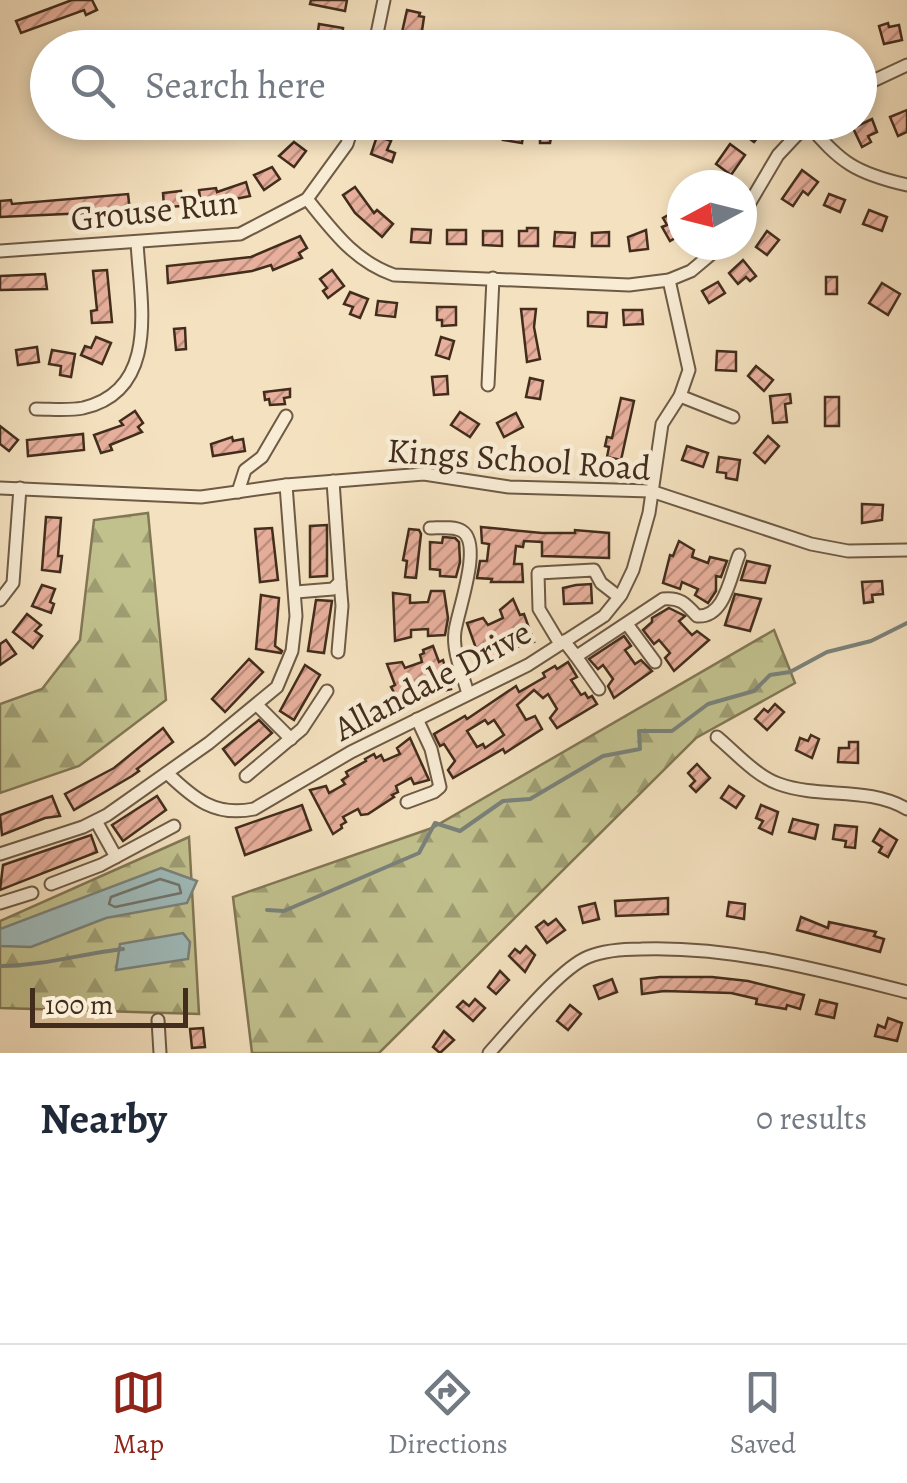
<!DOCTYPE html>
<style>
body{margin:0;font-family:Alegreya,serif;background:#f6f6f7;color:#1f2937}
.compass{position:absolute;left:667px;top:170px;width:90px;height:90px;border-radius:50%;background:#fff;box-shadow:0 5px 15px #0003;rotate:263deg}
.scale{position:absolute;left:30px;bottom:25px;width:158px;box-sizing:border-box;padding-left:10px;border:5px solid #422d1c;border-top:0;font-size:28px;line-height:35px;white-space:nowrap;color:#422d1c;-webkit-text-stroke:8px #f8ecd5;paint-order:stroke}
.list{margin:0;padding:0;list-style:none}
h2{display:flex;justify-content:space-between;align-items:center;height:130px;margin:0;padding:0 40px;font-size:42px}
h2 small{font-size:32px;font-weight:400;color:#747a83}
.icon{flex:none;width:55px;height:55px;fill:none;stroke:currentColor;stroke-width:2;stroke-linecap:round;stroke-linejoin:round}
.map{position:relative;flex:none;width:907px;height:1053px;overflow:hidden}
.search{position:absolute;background:#fff;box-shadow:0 5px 15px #0003;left:30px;right:30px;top:30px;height:110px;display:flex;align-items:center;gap:25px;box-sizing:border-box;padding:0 35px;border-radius:55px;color:#747a83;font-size:38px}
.sheet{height:290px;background:#fff}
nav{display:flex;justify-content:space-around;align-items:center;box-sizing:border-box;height:140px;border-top:2px solid #e0e1e3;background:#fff;font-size:28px;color:#747a83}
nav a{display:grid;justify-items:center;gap:5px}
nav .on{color:#8f2418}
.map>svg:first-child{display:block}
.forest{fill:url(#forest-firs);stroke:#827755;stroke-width:2.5}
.water{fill:#9fbbbb;stroke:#7a827b;stroke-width:2.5}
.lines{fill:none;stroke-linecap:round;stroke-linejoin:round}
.shore{stroke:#70746c;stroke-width:2.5}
.stream{stroke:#7a827b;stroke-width:4}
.building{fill:url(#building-hatch);stroke:#422d1c;stroke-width:2.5;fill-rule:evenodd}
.minor-casing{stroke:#6e5a45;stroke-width:15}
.minor{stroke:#f8ecd5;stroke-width:11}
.labels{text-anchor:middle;stroke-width:9;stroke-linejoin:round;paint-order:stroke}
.street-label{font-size:35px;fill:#422d1c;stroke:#f8ecd5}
</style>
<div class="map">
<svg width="907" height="1053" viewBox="0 0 907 1053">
<defs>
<pattern id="forest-firs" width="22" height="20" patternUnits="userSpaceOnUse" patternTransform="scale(2.5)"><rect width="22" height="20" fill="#c1c18e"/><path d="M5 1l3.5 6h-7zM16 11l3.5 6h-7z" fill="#9e9d73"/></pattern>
<pattern id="building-hatch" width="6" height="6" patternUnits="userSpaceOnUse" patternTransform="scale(2.5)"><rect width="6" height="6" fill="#e7af9c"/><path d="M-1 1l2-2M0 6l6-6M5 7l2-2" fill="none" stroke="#bd8f7e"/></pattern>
</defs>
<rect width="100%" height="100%" fill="#f4e1bf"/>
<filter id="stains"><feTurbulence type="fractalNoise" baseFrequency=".002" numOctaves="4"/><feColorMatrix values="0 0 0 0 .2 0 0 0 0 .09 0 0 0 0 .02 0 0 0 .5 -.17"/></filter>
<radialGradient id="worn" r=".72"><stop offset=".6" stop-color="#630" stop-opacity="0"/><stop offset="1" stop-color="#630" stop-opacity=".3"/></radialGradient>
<g class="forest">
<polygon points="148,513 166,700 79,766 0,793 0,704 42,689 80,640 94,520"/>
<polygon points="774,630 795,683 696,738 379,1053 252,1053 233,897 432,828"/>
<polygon points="189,837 199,1014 0,1008 0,921"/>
</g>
<g class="water">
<polygon points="161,868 197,881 187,903 106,918 31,947 0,946 0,929"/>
<polygon points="183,933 190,942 188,959 116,970 120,944"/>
</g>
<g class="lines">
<polygon class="shore" points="160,879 179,885 181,893 115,907 109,904 111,897"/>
<g class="stream">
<polyline points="267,910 284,911 419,853 435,823 460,831 503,801 530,799 603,756 640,749 639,731 672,731 708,704 754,691 770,675 790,672 827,652 871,641 907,623"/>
<path d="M0 966C41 966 81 954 123 949"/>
</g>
</g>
<g class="building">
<polygon points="72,0 92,0 97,10 86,15 84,10 21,33 16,21"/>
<polygon points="311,0 347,0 345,11 310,4"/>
<polygon points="407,10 420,13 419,16 424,17 420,45 400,41"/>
<polygon points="888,23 889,27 899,25 902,40 884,44 879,26"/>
<polygon points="319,24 343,28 340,48 326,45 327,39 317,38"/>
<polygon points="452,39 480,42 480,48 451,48"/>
<polygon points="907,110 907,132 898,136 890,117"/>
<polygon points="872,119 877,132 868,136 871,142 862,147 853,128"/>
<polygon points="468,122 487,122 484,138 466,135"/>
<polygon points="506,122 525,122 522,143 503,140"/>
<polygon points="540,122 559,123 559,138 551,138 550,143 540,143"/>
<polygon points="578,122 592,122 593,136 579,137"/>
<polygon points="613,122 662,122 663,131 614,135"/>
<polygon points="751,122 763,122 767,126 754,142 738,130 744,123 748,126"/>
<polygon points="377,136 391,141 387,150 395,153 392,162 371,154"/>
<polygon points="294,142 306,151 294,167 279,156"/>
<polygon points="730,144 745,155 731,175 716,164"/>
<polygon points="272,167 280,179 264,190 254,175"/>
<polygon points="802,170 818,182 808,195 803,191 793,206 782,199"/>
<polygon points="246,182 250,196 201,206 199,190 216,188 217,192"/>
<polygon points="355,187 374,213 377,210 393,224 382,237 355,213 343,195"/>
<polygon points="181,191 183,206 164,207 163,193"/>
<polygon points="128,194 130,211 0,217 0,201 11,200 12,204"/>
<polygon points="829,194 845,200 840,212 824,205"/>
<polygon points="869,210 887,217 882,231 863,224"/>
<polygon points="672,213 675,219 682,215 682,234 670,241 662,227 667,225 663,218"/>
<polygon points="527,228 538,228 538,246 519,246 519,231 527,231"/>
<polygon points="412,229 431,230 430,243 411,242"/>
<rect x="447" y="230" width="19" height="14"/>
<polygon points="646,230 648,249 630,251 628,237"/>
<polygon points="483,231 502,231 502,246 483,245"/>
<polygon points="767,231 779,240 767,255 756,247"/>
<polygon points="555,232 575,233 574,247 554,246"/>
<polygon points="609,232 609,246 592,246 592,233"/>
<polygon points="300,236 307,248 299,253 302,258 273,270 271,265 252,271 168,283 167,266 251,257"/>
<polygon points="743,260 756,276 750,281 746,277 738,284 729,273"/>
<polygon points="107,270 112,322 92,323 91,311 97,310 93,271"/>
<polygon points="332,270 344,286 328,298 323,291 327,288 320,279"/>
<polygon points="45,274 47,289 0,290 0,276"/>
<rect x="826" y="277" width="11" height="17"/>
<polygon points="718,282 725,293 709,303 702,291"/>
<polygon points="882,283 900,294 888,315 869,303"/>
<polygon points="350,292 368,299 360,318 350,314 353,307 344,304"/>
<polygon points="378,301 397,303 395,317 376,315"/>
<polygon points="437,307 456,307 456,325 442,326 442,320 437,320"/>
<polygon points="521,309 536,309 534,327 540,359 527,362"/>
<polygon points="623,310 642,310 643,324 624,325"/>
<polygon points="588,312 607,313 606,327 588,326"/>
<polygon points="185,328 186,349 176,350 174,329"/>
<polygon points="96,337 111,343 102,364 81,355 85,346 91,348"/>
<polygon points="441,337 454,341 449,359 436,355"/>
<polygon points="37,347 39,362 18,365 16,350"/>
<polygon points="52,350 75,354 71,377 60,375 61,366 49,364"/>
<polygon points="717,351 736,352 736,371 716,370"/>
<polygon points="756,366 773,380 764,391 748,376"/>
<polygon points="447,376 448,394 434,395 432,377"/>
<polygon points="530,378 543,381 540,399 526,397"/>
<polygon points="290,389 290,397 284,398 285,404 270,405 269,399 265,400 264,392"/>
<polygon points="790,394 791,403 785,404 787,422 773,423 770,396"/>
<rect x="825" y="397" width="14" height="29"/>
<polygon points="621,398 634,401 621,460 607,457 609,447 605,446 607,437 612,438"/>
<polygon points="135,411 143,423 138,427 142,432 110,445 112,450 101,453 94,435 123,425 120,421"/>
<polygon points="460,412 479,424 470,437 451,425"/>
<polygon points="516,413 523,427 504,437 497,423"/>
<polygon points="0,426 18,440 9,451 0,444"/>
<polygon points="83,434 84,450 28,456 27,440"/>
<polygon points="768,436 779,446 765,463 754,453"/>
<polygon points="232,437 233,441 243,439 245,451 213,456 211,444"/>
<polygon points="687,446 708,453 703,467 682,460"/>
<polygon points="719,457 740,460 737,480 726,478 726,473 717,472"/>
<polygon points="862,504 883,505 882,520 862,523"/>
<polygon points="46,517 61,518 58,556 62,556 60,572 42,570"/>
<polygon points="327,525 327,576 310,577 310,526"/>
<polygon points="481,527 542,533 575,533 575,530 609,533 609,558 542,556 542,542 524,541 523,547 516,546 514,564 522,564 523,582 491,582 492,579 477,578 480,561 487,561 489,544 482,543"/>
<polygon points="272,528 278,580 260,582 255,529"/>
<polygon points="409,529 419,530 421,534 416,578 405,577 407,561 403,560"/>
<polygon points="443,537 455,538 459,542 460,562 456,577 440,576 440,570 430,569 430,542 442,543"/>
<polygon points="679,541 694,550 692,557 708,563 710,557 727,561 721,577 716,576 716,591 708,603 695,595 698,589 682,582 680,589 663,583 670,555 673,556"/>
<polygon points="747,561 770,566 765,583 741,580"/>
<polygon points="882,581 883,594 872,595 873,602 864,603 862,582"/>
<polygon points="42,585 55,589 50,602 54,604 51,613 32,606"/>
<polygon points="576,585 591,584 592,603 564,604 563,588"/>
<polygon points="431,591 444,591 448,618 445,635 428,636 428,629 411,630 411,637 395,641 393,593 410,595 410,603 428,602"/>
<polygon points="735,594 761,599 750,631 725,625"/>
<polygon points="261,595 279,598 275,646 282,651 281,653 256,649"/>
<polygon points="513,599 520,615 524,614 534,642 517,647 515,641 499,649 501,655 496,657 498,661 488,665 481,652 478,654 467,623 483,618 488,625 503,618 500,610"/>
<polygon points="316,600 332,601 324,653 308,651"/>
<polygon points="669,608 685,616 679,621 692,635 697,631 709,640 674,671 665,658 670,653 659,640 654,644 643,630 652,622 652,618"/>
<polygon points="27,614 41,625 35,631 42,636 33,648 13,632"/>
<polygon points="624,636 631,646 625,650 635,664 641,660 652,671 614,698 608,686 613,679 603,665 598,669 589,659"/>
<polygon points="6,640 16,654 0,665 0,644"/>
<polygon points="433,646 439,662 443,660 451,689 434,693 432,687 415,693 417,699 412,701 413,705 403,708 391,687 395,685 387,664 402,662 405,668 422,662 420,655 424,653 423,650"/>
<polygon points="249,659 263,672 225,712 212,699"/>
<path d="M568 662 577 677 571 680 581 695 585 693 588 698 592 696 597 704 557 728 550 718 557 709 548 694 543 698 534 690 517 705 526 720 535 716 542 729 505 753 503 749 453 778 448 770 455 761 444 744 440 746 434 734 465 716 467 719 516 686 519 692 545 677 543 673 555 666 557 669ZM485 720 488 724 494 720 504 735 485 748 483 744 477 747 467 731Z"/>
<polygon points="305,665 320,675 294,720 280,711"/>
<polygon points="775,704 784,712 767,730 755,719 764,709 768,712"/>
<polygon points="259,720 272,733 235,765 223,749"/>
<polygon points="163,728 173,742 137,769 139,771 132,776 74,810 65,794 114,768"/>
<polygon points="811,735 819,739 812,758 796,750 800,738 808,741"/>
<polygon points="410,738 429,780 414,784 411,778 396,786 398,792 392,795 394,797 368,814 361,815 358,809 343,817 346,822 341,825 342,828 333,834 310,790 326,786 329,793 345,784 342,780 348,776 346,772 366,761 365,759 374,754 376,758 381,755 384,761 400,754 397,748"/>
<polygon points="849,742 858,742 858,763 838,762 839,748 849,748"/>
<polygon points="697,764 710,778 696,792 690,786 695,781 688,773"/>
<polygon points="729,786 744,796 736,808 721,798"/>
<polygon points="52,796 60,816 45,818 2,835 0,815"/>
<polygon points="157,796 166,810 123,841 112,825"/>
<polygon points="302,805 311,830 245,855 236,828"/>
<polygon points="761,805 778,812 772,834 759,828 763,821 756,818"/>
<polygon points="793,819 818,825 815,839 789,832"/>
<polygon points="835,825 857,827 855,848 845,847 846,841 833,839"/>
<polygon points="880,829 897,840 888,857 879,852 882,847 873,841"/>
<polygon points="91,835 97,852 0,890 3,865"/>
<polygon points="668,898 668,914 616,916 615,901"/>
<polygon points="729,902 745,904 744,919 727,916"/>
<polygon points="595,903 599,919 583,923 579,907"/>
<polygon points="801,917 828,928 829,922 876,932 874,936 884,939 880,952 797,930"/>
<polygon points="556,919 565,930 547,943 536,927 544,921 548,925"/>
<polygon points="526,946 535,955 525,972 509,956 515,949 520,953"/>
<polygon points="500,971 509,980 496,994 488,987"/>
<polygon points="660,977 712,977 748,981 804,995 800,1009 787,1005 786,1009 756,1004 757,999 731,993 664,991 642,994 641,979"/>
<polygon points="612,979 617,992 599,999 594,986"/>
<polygon points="475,999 485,1008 473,1021 457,1007 463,1001 469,1006"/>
<polygon points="820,1000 837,1004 834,1018 816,1014"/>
<polygon points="570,1005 581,1014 568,1030 557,1021"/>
<polygon points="888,1018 902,1023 897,1041 875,1036 878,1025 885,1028"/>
<polygon points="203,1028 205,1047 192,1048 190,1029"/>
<polygon points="444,1031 454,1040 440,1053 433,1047"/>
</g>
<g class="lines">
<defs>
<g id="minor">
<polyline points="374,48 384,0"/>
<polyline points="860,87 907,65"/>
<path d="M806 122C841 163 855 173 907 185"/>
<path d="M307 199C333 231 354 261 394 275L629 285 669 280 691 271 722 245"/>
<polyline points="742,216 778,155 809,122"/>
<polyline points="0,251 240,234 307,199 347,144 354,122"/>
<polyline points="488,385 493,278"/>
<polyline points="680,396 733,417"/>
<path d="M36 409C51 409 68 411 83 408 161 390 140 301 137 242"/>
<polyline points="0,488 201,497 286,485 424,474 509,487 651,491 811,544 848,551 907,550"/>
<polyline points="238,492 245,470 262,457 286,416"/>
<path d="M430 528C439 528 454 526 462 531 483 544 458 610 455 631 452 652 463 674 468 694"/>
<polyline points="296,592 333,589 340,582 333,481"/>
<polyline points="0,600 13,583 20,488"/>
<polyline points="627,624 655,662"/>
<path d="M564 641 575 655 580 654 663 599C680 597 686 604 697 616 725 618 730 577 739 555"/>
<polyline points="560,644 539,609 538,573 594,570 601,583 619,597"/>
<polyline points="338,652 342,606 340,582"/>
<polyline points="575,655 599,689"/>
<polyline points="258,706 291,739"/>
<path d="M717 737C735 752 756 776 779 784 821 799 867 786 907 809"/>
<path d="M167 773C194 799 215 817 254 809L351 752 528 665 604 616 621 595 633 570 649 513 662 424 680 396 689 370 669 280"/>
<polyline points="246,776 302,729 327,691"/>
<polyline points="407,802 434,792 440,787 431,749 417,719"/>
<polyline points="96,821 116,857"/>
<polyline points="0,854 83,827 107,815 209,743 277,687 292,651 296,616 286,485"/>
<polyline points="51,884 101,865 174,826"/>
<polyline points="0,903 32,893"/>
<polyline points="158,1020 160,1053"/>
<path d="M489 1053C512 1028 559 969 588 957 605 950 624 949 641 949 732 946 820 970 907 992"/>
</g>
</defs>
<use href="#minor" class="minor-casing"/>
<use href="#minor" class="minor"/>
</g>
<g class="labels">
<g class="street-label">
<text transform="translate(154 210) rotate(-6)" y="12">Grouse Run</text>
<text transform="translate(519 459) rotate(4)" y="12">Kings School Road</text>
<text transform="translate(432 680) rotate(-28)" y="12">Allandale Drive</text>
</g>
</g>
<rect width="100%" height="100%" filter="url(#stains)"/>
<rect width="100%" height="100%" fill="url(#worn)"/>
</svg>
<svg class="compass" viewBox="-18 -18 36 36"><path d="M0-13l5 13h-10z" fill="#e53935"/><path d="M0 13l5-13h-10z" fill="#747a83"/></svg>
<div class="scale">100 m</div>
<div class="search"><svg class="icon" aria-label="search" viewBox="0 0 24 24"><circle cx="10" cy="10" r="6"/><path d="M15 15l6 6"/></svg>Search here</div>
</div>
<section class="sheet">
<h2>Nearby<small>0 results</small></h2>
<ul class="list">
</ul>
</section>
<nav>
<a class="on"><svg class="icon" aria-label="map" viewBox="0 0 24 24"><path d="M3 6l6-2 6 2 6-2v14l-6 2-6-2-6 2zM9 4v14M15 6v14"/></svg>Map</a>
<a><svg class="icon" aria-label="directions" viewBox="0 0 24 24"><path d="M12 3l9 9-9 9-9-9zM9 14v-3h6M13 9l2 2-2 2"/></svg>Directions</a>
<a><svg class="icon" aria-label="saved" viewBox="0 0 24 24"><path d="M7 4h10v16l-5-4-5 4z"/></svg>Saved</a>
</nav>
